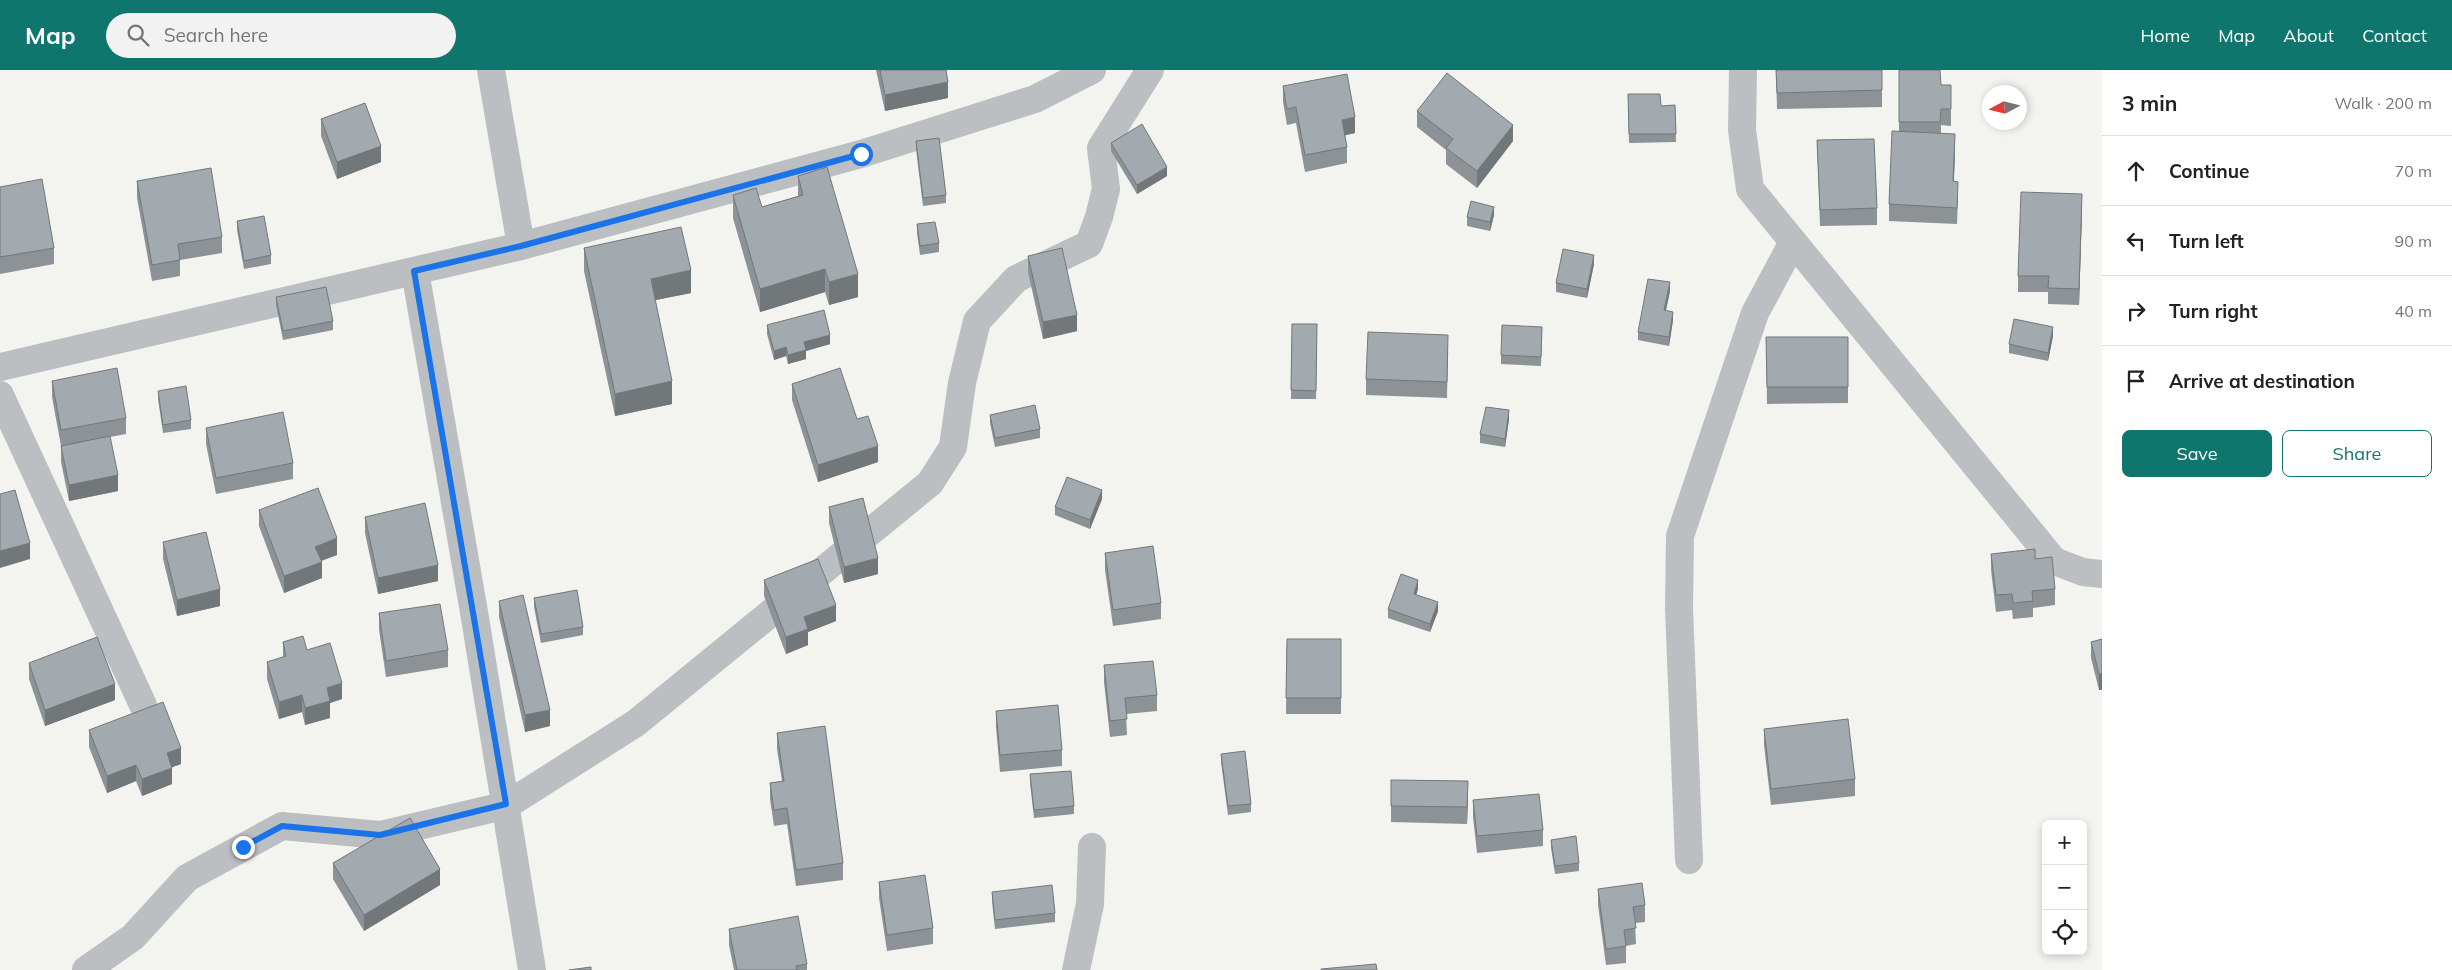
<!DOCTYPE html>
<meta charset="utf-8">
<style>
body{margin:0;font-family:Mulish,sans-serif;background:#f2f2f2;color:#202124}
.controls{position:absolute;right:15px;bottom:15px;display:grid;overflow:hidden;border-radius:8px;box-shadow:0 2px 8px #0003}
.controls button{width:45px;height:45px;display:grid;place-items:center;padding:0;border:0;border-bottom:1px solid #e0e0e0;background:#fff;color:#202124;font:25px sans-serif}
.compass{position:absolute;left:1982px;top:15px;width:45px;height:45px;border-radius:50%;background:#fff;box-shadow:0 2px 8px #0003;rotate:263deg}
.stop{position:absolute;width:15px;height:15px;margin:-11px;border:4px solid #1a73e8;border-radius:50%;background:#fff}
.stop.end{background:#1a73e8;border-color:#fff;box-shadow:0 1px 5px #0008}
.list{margin:0;padding:0;list-style:none}
h2{display:flex;justify-content:space-between;align-items:center;height:65px;margin:0;padding:0 20px;font-size:21px}
h2 small{font-size:16px;font-weight:400;color:#757577}
.list li{display:grid;grid-template-columns:32px 1fr auto;gap:15px;align-items:center;box-sizing:border-box;height:70px;padding:0 20px;border-top:1px solid #e0e0e0}
.list b{display:block;font-size:19px;white-space:nowrap}
.list em{font-size:16px;font-style:normal;color:#757577}
.actions{display:flex;gap:10px;padding:15px 20px}
.actions a{flex:1;padding:11px 0;border:1px solid #0f766e;border-radius:8px;text-align:center;font-size:18px;color:#0f766e}
.actions .main{background:#0f766e;color:#fff}
.icon{flex:none;width:28px;height:28px;fill:none;stroke:currentColor;stroke-width:2;stroke-linecap:round;stroke-linejoin:round}
.map{position:relative;flex:none;width:2102px;height:900px;overflow:hidden}
header{display:flex;align-items:center;gap:30px;box-sizing:border-box;height:70px;padding:0 25px;background:#0f766e;color:#fff}
header strong{font-size:24px}
nav{display:flex;gap:28px;margin-inline-start:auto;font-size:18px}
.search{width:350px;height:45px;background:#f2f2f2;display:flex;align-items:center;gap:12px;box-sizing:border-box;padding:0 18px;border-radius:28px;color:#757577;font-size:19px}
main{display:flex}
aside{flex:1;background:#fff}
.map>svg:first-child{display:block}
.lines{fill:none;stroke-linecap:round;stroke-linejoin:round}
.minor{stroke:#bbbfc2;stroke-width:28}
.wall{fill:#8c9296}
.shaded-wall{fill:#72777a}
.building{fill:#a3aaaf;stroke:#72777a}
.route{stroke:#1a73e8;stroke-width:6}
</style>
<header>
<strong>Map</strong>
<div class="search"><svg class="icon" aria-label="search" viewBox="0 0 24 24"><circle cx="10" cy="10" r="6"/><path d="M15 15l6 6"/></svg>Search here</div>
<nav><a>Home</a><a>Map</a><a>About</a><a>Contact</a></nav>
</header>
<main>
<div class="map">
<svg width="2102" height="900" viewBox="0 0 2102 900">
<rect width="100%" height="100%" fill="#f3f3f0"/>
<g class="lines">
<g class="minor">
<polyline points="491,0 521,176"/>
<polyline points="1743,0 1742,60 1750,119 2054,491 2083,502 2102,504"/>
<polyline points="415,201 475,548 532,900"/>
<polyline points="0,297 521,176 861,84 1035,29 1092,0"/>
<polyline points="0,325 143,635"/>
<polyline points="1689,790 1679,538 1680,466 1755,243 1793,172"/>
<polyline points="86,900 133,867 187,808 282,756 380,765 507,735 636,653 930,413 953,377 962,313 977,251 1016,209 1089,174 1099,147 1106,119 1101,78 1150,0"/>
<polyline points="1076,900 1090,834 1092,777"/>
</g>
</g>
<g class="wall">
<polygon points="876,0 946,0 948,28 885,41"/>
<polygon points="1776,0 1882,0 1882,37 1777,39"/>
<polygon points="1899,0 1941,15 1951,15 1951,56 1941,55 1941,64 1955,81 1954,111 1958,128 1957,154 1889,151 1889,134 1899,62"/>
<polygon points="1283,16 1355,63 1345,65 1347,77 1347,93 1305,102 1296,53 1287,55 1283,32"/>
<polygon points="1628,24 1661,36 1675,35 1676,72 1629,73"/>
<polygon points="1417,41 1513,71 1477,118 1446,94 1446,80 1417,57"/>
<polygon points="321,49 381,92 337,109 321,66"/>
<polygon points="1817,70 1877,138 1877,155 1820,156"/>
<polygon points="916,71 946,125 946,133 923,136 916,79"/>
<polygon points="1111,73 1167,106 1137,124 1111,81"/>
<polygon points="798,106 858,227 829,235 825,222 760,242 733,148 733,125 762,137 798,126"/>
<polygon points="137,111 222,167 222,183 180,190 180,206 152,211 137,128"/>
<polygon points="0,117 54,178 54,194 0,204"/>
<polygon points="2082,140 2079,235 2048,234 2048,222 2018,222 2018,206"/>
<polygon points="1494,145 1490,161 1467,156 1467,147"/>
<polygon points="237,151 271,185 271,194 244,199 237,160"/>
<polygon points="917,154 939,173 939,182 920,185 917,163"/>
<polygon points="584,178 691,223 655,230 672,334 615,346 584,201"/>
<polygon points="1028,186 1077,261 1043,269 1028,202"/>
<polygon points="1594,194 1587,228 1556,222 1556,213"/>
<polygon points="1670,221 1666,240 1673,250 1669,276 1638,270 1638,262"/>
<polygon points="276,227 333,251 333,260 283,270 276,235"/>
<polygon points="1292,254 1317,254 1316,329 1291,329"/>
<polygon points="767,255 830,274 806,281 806,289 788,294 786,286 774,290 767,264"/>
<polygon points="1542,266 1541,296 1501,294 1501,285"/>
<polygon points="2053,266 2048,291 2009,283 2009,274"/>
<polygon points="1766,267 1848,267 1848,333 1767,334"/>
<polygon points="1448,281 1447,328 1366,325 1366,309"/>
<polygon points="52,311 126,348 126,364 110,367 118,421 69,431 61,392 61,376 52,327"/>
<polygon points="792,314 857,349 878,392 818,412 792,330"/>
<polygon points="158,321 191,350 191,359 163,363 158,329"/>
<polygon points="990,345 1040,359 1040,368 995,377 990,353"/>
<polygon points="1509,349 1505,377 1480,373 1480,364"/>
<polygon points="206,358 293,393 293,409 216,424 206,374"/>
<polygon points="1102,429 1090,459 1055,445 1055,437"/>
<polygon points="829,437 878,504 844,513 829,453"/>
<polygon points="259,440 337,485 321,491 322,508 284,523 259,456"/>
<polygon points="365,447 438,511 378,524 365,463"/>
<polygon points="163,472 220,536 177,546 163,489"/>
<polygon points="1105,483 1161,533 1161,549 1113,556 1105,500"/>
<polygon points="1991,484 2035,489 2055,519 2055,535 2033,538 2033,547 2013,549 2012,540 1996,542 1991,500"/>
<polygon points="764,510 836,551 808,562 808,575 786,584 764,526"/>
<polygon points="1418,519 1416,525 1438,541 1430,562 1388,548 1388,539"/>
<polygon points="534,528 583,557 583,565 541,573 534,537"/>
<polygon points="499,531 550,656 525,662 499,547"/>
<polygon points="379,543 448,580 448,597 386,607 379,560"/>
<polygon points="1287,569 1341,569 1341,644 1286,644"/>
<polygon points="2102,569 2099,620 2091,588 2091,572"/>
<polygon points="283,572 342,629 330,633 330,648 305,655 302,642 279,649 267,609 267,592 283,587"/>
<polygon points="29,593 115,630 45,656 29,609"/>
<polygon points="1104,595 1157,625 1157,641 1126,644 1127,665 1110,667 1104,612"/>
<polygon points="996,641 1062,680 1062,696 1000,702 996,657"/>
<polygon points="1764,659 1855,709 1855,726 1771,735 1764,675"/>
<polygon points="89,660 181,694 172,697 172,714 142,726 136,711 107,723 89,677"/>
<polygon points="777,663 843,793 843,810 796,816 787,754 774,756 770,729 770,713 782,711 777,679"/>
<polygon points="1221,684 1251,734 1251,742 1228,745 1221,692"/>
<polygon points="1030,704 1074,736 1074,744 1034,748 1030,713"/>
<polygon points="1391,710 1468,728 1467,754 1391,752"/>
<polygon points="1473,730 1543,760 1543,776 1477,783 1473,747"/>
<polygon points="1551,770 1579,793 1579,801 1555,804 1551,778"/>
<polygon points="333,793 440,815 364,861 333,809"/>
<polygon points="879,812 933,858 933,874 887,881 879,828"/>
<polygon points="1598,819 1645,835 1645,852 1635,853 1636,874 1626,876 1626,893 1606,895 1598,835"/>
<polygon points="992,822 1055,843 1055,852 995,859 992,831"/>
<polygon points="729,859 807,894 807,900 734,900 729,875"/>
</g>
<g class="shaded-wall">
<polygon points="948,12 948,28 885,41 885,25"/>
<polygon points="1355,47 1355,63 1342,66 1342,50"/>
<polygon points="1513,55 1513,71 1477,118 1477,101"/>
<polygon points="1955,64 1955,81 1953,128 1953,111"/>
<polygon points="381,76 381,92 337,109 337,92"/>
<polygon points="1167,97 1167,106 1137,124 1137,115"/>
<polygon points="2082,124 2082,140 2079,235 2079,219"/>
<polygon points="1494,137 1494,145 1490,161 1490,152"/>
<polygon points="1594,185 1594,194 1587,228 1587,219"/>
<polygon points="825,199 825,222 760,242 760,219"/>
<polygon points="691,200 691,223 651,231 651,209"/>
<polygon points="858,204 858,227 829,235 829,212"/>
<polygon points="1670,212 1670,221 1664,249 1664,240"/>
<polygon points="1673,242 1673,250 1669,276 1669,267"/>
<polygon points="1077,245 1077,261 1043,269 1043,252"/>
<polygon points="2053,257 2053,266 2048,291 2048,283"/>
<polygon points="830,265 830,274 806,281 806,289 788,294 788,285 804,272"/>
<polygon points="786,277 786,286 774,290 774,281"/>
<polygon points="672,311 672,334 615,346 615,324"/>
<polygon points="1509,340 1509,349 1505,377 1505,369"/>
<polygon points="878,376 878,392 818,412 818,395"/>
<polygon points="118,405 118,421 69,431 69,415"/>
<polygon points="1102,420 1102,429 1090,459 1090,450"/>
<polygon points="337,468 337,485 315,493 315,477"/>
<polygon points="30,473 30,489 0,498 0,481"/>
<polygon points="878,488 878,504 844,513 844,497"/>
<polygon points="322,492 322,508 284,523 284,506"/>
<polygon points="438,495 438,511 378,524 378,508"/>
<polygon points="1418,510 1418,519 1414,532 1414,524"/>
<polygon points="220,519 220,536 177,546 177,530"/>
<polygon points="1438,532 1438,541 1430,562 1430,554"/>
<polygon points="836,535 836,551 808,562 808,575 786,584 786,567 804,547"/>
<polygon points="2102,603 2102,620 2099,620 2099,604"/>
<polygon points="342,613 342,629 330,633 330,648 305,655 305,638 327,618"/>
<polygon points="115,614 115,630 45,656 45,640"/>
<polygon points="302,625 302,642 279,649 279,632"/>
<polygon points="550,640 550,656 525,662 525,645"/>
<polygon points="181,678 181,694 167,699 172,698 172,714 142,726 142,709 167,683"/>
<polygon points="136,695 136,711 107,723 107,706"/>
<polygon points="1468,711 1468,728 1467,754 1467,737"/>
<polygon points="440,799 440,815 364,861 364,845"/>
</g>
<g class="building">
<polygon points="880,0 946,0 948,12 885,25"/>
<polygon points="1776,0 1882,0 1882,20 1777,23"/>
<polygon points="1899,0 1940,0 1941,15 1951,15 1951,39 1941,39 1940,52 1899,52"/>
<polygon points="1447,3 1513,55 1477,101 1446,78 1453,69 1417,41"/>
<polygon points="1347,4 1355,47 1342,50 1347,77 1305,85 1296,37 1287,39 1283,16"/>
<polygon points="1628,24 1660,24 1661,36 1675,35 1676,64 1629,64"/>
<polygon points="365,33 381,76 337,92 321,49"/>
<polygon points="1142,54 1167,97 1137,115 1111,73"/>
<polygon points="1892,61 1955,64 1953,111 1958,112 1957,138 1889,134"/>
<polygon points="939,68 946,125 923,128 916,71"/>
<polygon points="1874,69 1877,138 1820,140 1817,70"/>
<polygon points="827,97 858,204 829,212 825,199 760,219 733,125 756,118 762,137 803,125 798,106"/>
<polygon points="211,98 222,167 178,174 180,190 152,195 137,111"/>
<polygon points="42,109 54,178 0,187 0,117"/>
<polygon points="2021,122 2082,124 2079,219 2048,218 2049,206 2018,206"/>
<polygon points="1471,131 1494,137 1490,152 1467,147"/>
<polygon points="264,146 271,185 244,191 237,151"/>
<polygon points="935,152 939,173 920,176 917,154"/>
<polygon points="681,157 691,200 651,209 672,311 615,324 584,178"/>
<polygon points="1062,178 1077,245 1043,252 1028,186"/>
<polygon points="1563,179 1594,185 1587,219 1556,213"/>
<polygon points="1648,209 1670,212 1664,240 1673,242 1669,267 1638,262"/>
<polygon points="326,217 333,251 283,261 276,227"/>
<polygon points="824,240 830,265 804,272 806,280 788,285 786,277 774,281 767,255"/>
<polygon points="2014,249 2053,257 2048,283 2009,274"/>
<polygon points="1292,254 1317,254 1316,321 1291,320"/>
<polygon points="1502,255 1542,257 1541,287 1501,285"/>
<polygon points="1368,262 1448,265 1447,312 1366,309"/>
<polygon points="1766,267 1848,267 1848,317 1767,317"/>
<polygon points="117,298 126,348 61,360 52,311"/>
<polygon points="840,298 857,349 868,346 878,376 818,395 792,314"/>
<polygon points="186,316 191,350 163,355 158,321"/>
<polygon points="1035,335 1040,359 995,368 990,345"/>
<polygon points="1486,337 1509,340 1505,369 1480,364"/>
<polygon points="283,342 293,393 216,408 206,358"/>
<polygon points="110,366 118,405 69,415 61,376"/>
<polygon points="1067,407 1102,420 1090,450 1055,437"/>
<polygon points="318,418 337,468 315,477 322,492 284,506 259,440"/>
<polygon points="15,420 30,473 0,481 0,424"/>
<polygon points="863,428 878,488 844,497 829,437"/>
<polygon points="425,433 438,495 378,508 365,447"/>
<polygon points="206,462 220,519 177,530 163,472"/>
<polygon points="1153,476 1161,533 1113,540 1105,483"/>
<polygon points="2035,479 2035,489 2052,487 2055,519 2032,521 2033,531 2013,533 2012,524 1996,525 1991,484"/>
<polygon points="818,489 836,535 804,547 808,559 786,567 764,510"/>
<polygon points="1401,504 1418,510 1414,524 1438,532 1430,554 1388,539"/>
<polygon points="577,520 583,557 541,564 534,528"/>
<polygon points="523,525 550,640 525,645 499,531"/>
<polygon points="440,534 448,580 386,591 379,543"/>
<polygon points="303,566 307,580 330,573 342,613 327,618 330,631 305,638 302,625 279,632 267,592 286,586 283,572"/>
<polygon points="97,567 115,614 45,640 29,593"/>
<polygon points="1287,569 1341,569 1341,628 1286,628"/>
<polygon points="2102,569 2102,603 2099,604 2091,572"/>
<polygon points="1153,591 1157,625 1125,628 1127,649 1110,651 1104,595"/>
<polygon points="163,632 181,678 167,683 172,698 142,709 136,695 107,706 89,660"/>
<polygon points="1058,635 1062,680 1000,685 996,641"/>
<polygon points="1848,649 1855,709 1771,719 1764,659"/>
<polygon points="825,656 843,793 796,800 787,738 774,740 770,713 784,711 777,663"/>
<polygon points="1245,681 1251,734 1228,736 1221,684"/>
<polygon points="1071,701 1074,736 1034,740 1030,704"/>
<polygon points="1391,710 1468,711 1467,737 1391,736"/>
<polygon points="1539,724 1543,760 1477,766 1473,730"/>
<polygon points="410,748 440,799 364,845 333,793"/>
<polygon points="1576,766 1579,793 1555,796 1551,770"/>
<polygon points="925,805 933,858 887,865 879,812"/>
<polygon points="1642,813 1645,835 1633,837 1636,858 1624,860 1626,876 1606,879 1598,819"/>
<polygon points="1052,815 1055,843 995,850 992,822"/>
<polygon points="798,846 807,894 796,896 797,900 737,900 729,859"/>
<polygon points="1376,894 1377,900 1321,900 1321,899"/>
<polygon points="591,897 591,900 569,900"/>
</g>
<g class="lines">
<polyline class="route" points="243,777 282,756 380,765 506,734 414,201 521,176 861,84"/>
</g>
</svg>
<div class="controls">
<button>+</button>
<button>−</button>
<button><svg class="icon" aria-label="locate" viewBox="0 0 24 24"><circle cx="12" cy="12" r="6"/><path d="M12 2v4M12 18v4M2 12h4M18 12h4"/></svg></button>
</div>
<svg class="compass" viewBox="-18 -18 36 36"><path d="M0-13l5 13h-10z" fill="#e53935"/><path d="M0 13l5-13h-10z" fill="#757577"/></svg>
<div class="stop" style="left:861px;top:84px"></div>
<div class="stop end" style="left:243px;top:777px"></div>
</div>
<aside>
<h2>3 min<small>Walk · 200 m</small></h2>
<ul class="list">
<li><svg class="icon" aria-label="ahead" viewBox="0 0 24 24"><path d="M12 20V5M6 11l6-6 6 6"/></svg><div><b>Continue</b></div><em>70 m</em></li>
<li><svg class="icon" aria-label="left" viewBox="0 0 24 24"><path d="M17 20v-9H6M10 6l-5 5 5 5"/></svg><div><b>Turn left</b></div><em>90 m</em></li>
<li><svg class="icon" aria-label="right" viewBox="0 0 24 24"><path d="M7 20v-9h11M14 6l5 5-5 5"/></svg><div><b>Turn right</b></div><em>40 m</em></li>
<li><svg class="icon" aria-label="arrive" viewBox="0 0 24 24"><path d="M6 21V4h12l-3 4 3 4H6"/></svg><div><b>Arrive at destination</b></div></li>
</ul>
<div class="actions"><a class="main">Save</a><a>Share</a></div>
</aside>
</main>
